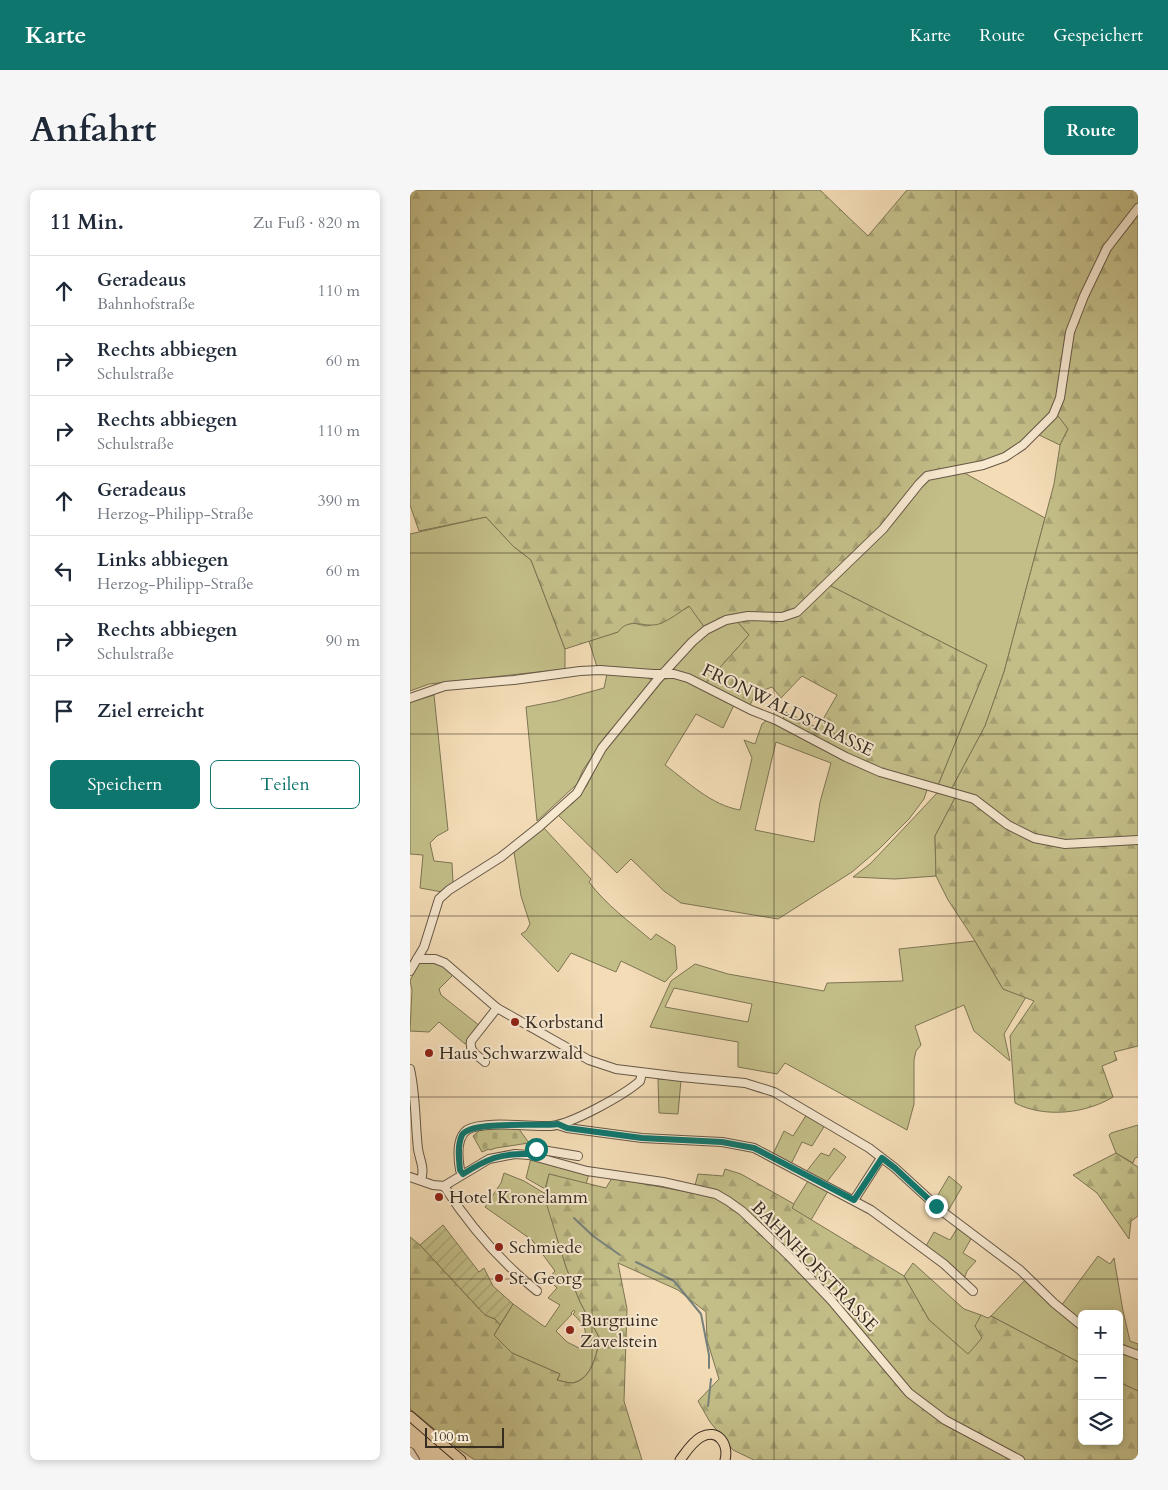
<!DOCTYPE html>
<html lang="de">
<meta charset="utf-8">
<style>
body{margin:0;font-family:Cardo,serif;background:#f6f6f7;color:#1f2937}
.controls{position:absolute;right:15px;bottom:15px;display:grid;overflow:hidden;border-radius:8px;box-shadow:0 2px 8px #0003}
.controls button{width:45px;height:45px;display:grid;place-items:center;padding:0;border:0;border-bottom:1px solid #e0e1e3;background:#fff;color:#1f2937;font:25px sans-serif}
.scale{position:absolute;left:15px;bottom:12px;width:79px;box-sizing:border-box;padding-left:5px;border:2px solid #372c20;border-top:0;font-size:14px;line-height:18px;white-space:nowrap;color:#372c20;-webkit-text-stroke:4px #f7e8d0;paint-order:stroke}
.stop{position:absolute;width:15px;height:15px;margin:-11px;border:4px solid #0f766e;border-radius:50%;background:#fff}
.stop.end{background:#0f766e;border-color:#fff;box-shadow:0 1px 5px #0008}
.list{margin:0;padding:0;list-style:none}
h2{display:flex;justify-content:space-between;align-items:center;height:65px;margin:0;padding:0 20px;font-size:21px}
h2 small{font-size:16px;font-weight:400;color:#747a83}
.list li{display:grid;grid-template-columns:32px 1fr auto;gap:15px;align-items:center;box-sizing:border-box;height:70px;padding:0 20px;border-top:1px solid #e0e1e3}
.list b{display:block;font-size:19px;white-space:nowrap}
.list p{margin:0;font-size:16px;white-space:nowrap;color:#747a83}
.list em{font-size:16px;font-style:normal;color:#747a83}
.actions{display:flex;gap:10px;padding:15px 20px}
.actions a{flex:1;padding:11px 0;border:1px solid #0f766e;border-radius:8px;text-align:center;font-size:18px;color:#0f766e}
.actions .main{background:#0f766e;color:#fff}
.icon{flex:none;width:28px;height:28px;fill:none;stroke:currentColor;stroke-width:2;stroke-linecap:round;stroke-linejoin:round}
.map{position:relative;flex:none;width:728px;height:1270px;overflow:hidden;border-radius:8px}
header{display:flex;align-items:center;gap:30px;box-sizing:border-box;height:70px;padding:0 25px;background:#0f766e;color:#fff}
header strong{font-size:24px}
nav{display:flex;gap:28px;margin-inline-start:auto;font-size:18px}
.intro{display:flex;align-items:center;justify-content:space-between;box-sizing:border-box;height:120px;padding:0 30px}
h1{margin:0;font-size:35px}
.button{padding:12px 22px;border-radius:8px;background:#0f766e;color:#fff;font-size:18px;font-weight:700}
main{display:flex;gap:30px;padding:0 30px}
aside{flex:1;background:#fff;border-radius:8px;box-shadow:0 2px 8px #0003}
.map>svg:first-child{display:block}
.green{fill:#c3be88;stroke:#7d7554;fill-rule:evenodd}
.forest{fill:url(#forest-firs);stroke:#7d7554}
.cemetery{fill:url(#cemetery-stones);stroke:#7d7554}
.garden{fill:url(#garden-furrows);stroke:#7d7554}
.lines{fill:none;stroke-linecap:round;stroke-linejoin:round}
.stream{stroke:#77817c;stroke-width:2}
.minor-casing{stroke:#665846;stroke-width:10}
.major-casing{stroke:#372c20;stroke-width:11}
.minor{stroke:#f7e8d0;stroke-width:8}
.major{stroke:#f3dcb6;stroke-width:9}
.route{stroke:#0f766e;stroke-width:6}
.grid{fill:none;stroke:#372c20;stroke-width:1;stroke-opacity:0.55}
.poi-dot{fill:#8f2418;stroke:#f7e8d0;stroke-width:2}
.labels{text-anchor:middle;stroke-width:4;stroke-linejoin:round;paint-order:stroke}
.street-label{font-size:18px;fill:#372c20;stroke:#f7e8d0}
.poi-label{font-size:18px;fill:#372c20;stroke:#f7e8d0;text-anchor:start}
</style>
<header>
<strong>Karte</strong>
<nav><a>Karte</a><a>Route</a><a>Gespeichert</a></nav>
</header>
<div class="intro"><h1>Anfahrt</h1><a class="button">Route</a></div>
<main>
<aside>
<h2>11 Min.<small>Zu Fuß · 820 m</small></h2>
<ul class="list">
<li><svg class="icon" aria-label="ahead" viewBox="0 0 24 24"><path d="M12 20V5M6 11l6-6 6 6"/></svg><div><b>Geradeaus</b><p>Bahnhofstraße</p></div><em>110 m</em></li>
<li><svg class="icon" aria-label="right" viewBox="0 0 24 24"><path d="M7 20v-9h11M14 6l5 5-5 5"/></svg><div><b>Rechts abbiegen</b><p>Schulstraße</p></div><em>60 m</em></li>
<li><svg class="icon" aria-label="right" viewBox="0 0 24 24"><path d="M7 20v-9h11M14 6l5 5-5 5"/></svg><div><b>Rechts abbiegen</b><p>Schulstraße</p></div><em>110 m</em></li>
<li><svg class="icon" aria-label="ahead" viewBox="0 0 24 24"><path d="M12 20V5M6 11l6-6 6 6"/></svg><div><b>Geradeaus</b><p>Herzog-Philipp-Straße</p></div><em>390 m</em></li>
<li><svg class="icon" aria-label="left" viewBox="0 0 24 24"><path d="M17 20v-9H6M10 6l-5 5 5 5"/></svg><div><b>Links abbiegen</b><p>Herzog-Philipp-Straße</p></div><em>60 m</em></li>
<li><svg class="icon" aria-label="right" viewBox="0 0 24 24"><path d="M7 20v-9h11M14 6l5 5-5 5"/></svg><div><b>Rechts abbiegen</b><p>Schulstraße</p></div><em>90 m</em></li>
<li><svg class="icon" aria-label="arrive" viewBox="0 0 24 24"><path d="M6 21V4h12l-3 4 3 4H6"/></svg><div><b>Ziel erreicht</b></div></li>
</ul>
<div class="actions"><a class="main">Speichern</a><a>Teilen</a></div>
</aside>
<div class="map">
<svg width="728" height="1270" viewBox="0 0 728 1270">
<defs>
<pattern id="forest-firs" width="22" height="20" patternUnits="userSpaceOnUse" patternTransform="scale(1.25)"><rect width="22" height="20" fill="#c3be88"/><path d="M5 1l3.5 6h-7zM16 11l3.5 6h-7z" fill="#a8a375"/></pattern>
<pattern id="cemetery-stones" width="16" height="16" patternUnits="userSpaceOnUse" patternTransform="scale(1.25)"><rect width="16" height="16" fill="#c3be88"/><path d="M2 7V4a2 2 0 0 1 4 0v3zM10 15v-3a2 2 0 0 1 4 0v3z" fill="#a8a375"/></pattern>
<pattern id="garden-furrows" width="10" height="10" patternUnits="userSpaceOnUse" patternTransform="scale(1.25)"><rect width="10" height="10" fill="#c3be88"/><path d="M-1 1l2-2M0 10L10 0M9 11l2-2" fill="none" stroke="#a8a375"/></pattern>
</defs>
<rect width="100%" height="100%" fill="#f3dcb6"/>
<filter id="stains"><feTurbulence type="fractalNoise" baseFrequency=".004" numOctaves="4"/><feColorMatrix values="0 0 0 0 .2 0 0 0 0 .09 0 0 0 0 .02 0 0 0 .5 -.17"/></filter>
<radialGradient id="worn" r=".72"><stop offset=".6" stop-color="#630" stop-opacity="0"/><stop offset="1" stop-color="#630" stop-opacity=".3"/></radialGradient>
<g class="green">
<polygon points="645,225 649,226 658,239 650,255 627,244"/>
<polygon points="551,281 635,328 594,482 575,536 542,598 528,595 577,475 417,394 517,289"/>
<polygon points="76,327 103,356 121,370 155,459 155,479 19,494 0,501 0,344"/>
<polygon points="280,416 295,438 256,478 250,481 187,477 179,451 208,442 213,435 224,433 236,436 251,433"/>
<polygon points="326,430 339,445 296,493 266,482 263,477 298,440"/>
<polygon points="197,484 236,487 242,490 215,527 198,543 173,580 167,594 127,631 116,517 147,511 194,498"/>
<path d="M265 488 293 497 325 513 313 538 286 524 255 575C278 592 301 615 330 620L342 568 334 550 345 554 352 534 357 530 469 585 517 600 514 609 499 629 469 659 442 682 368 729 271 713 254 701 221 669 207 683 148 625 164 612 176 597 193 563 254 489ZM366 552 421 573 410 612 404 652 345 640Z"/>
<polygon points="24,505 38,640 27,646 20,653 24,671 42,673 43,693 32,702 10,698 13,665 0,664 0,512"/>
<polygon points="527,603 546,606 525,646 526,686 485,689 443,687 460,674 481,652"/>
<path d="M133 637 181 689 179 692C196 715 220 732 241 750L246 744 265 756 267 779 255 792 211 771 206 782 161 763 148 782 111 744 116 741 120 734 111 706 104 662Z"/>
<path d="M565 751 593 799 616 807 594 844 600 871 564 841 554 815 505 836 511 855 506 861 504 870V914L497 940 375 873 367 884 328 877V852L240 837 261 791 285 774 318 784 414 801 417 793 493 791 489 759ZM264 798 342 814 338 832 255 817Z"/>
<polygon points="9,772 32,772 45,783 29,799 31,805 70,836 55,854 29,832 19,842 0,841 2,800 0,791"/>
<polygon points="248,889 271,890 268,924 249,923"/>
<polygon points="397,924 415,935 402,956 392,952 381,974 363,964 374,941 383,946"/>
<polygon points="728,935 728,967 725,968 723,973 706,963 699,945 701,943"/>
<polygon points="424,958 436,967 416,993 396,982 411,963 419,966"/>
<polygon points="121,968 179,984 176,994 139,984 135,999 116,988"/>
<path d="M94 983 114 991 134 1003 156 1077 170 1112 190 1149C186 1165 182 1189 162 1193 158 1193 151 1191 147 1190L150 1184 102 1163 84 1145 103 1114 135 1137 150 1115 138 1108 147 1098 138 1089 145 1081 122 1050 75 1017 91 993ZM164 1120 165 1122 163 1124C177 1138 179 1141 169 1158L157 1152 146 1141 162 1124 161 1123Z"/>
<polygon points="539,986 552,997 538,1021 525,1010"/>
<polygon points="398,991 418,1001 401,1030 381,1018"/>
<polygon points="548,1037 562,1047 553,1063 566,1071 557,1081 554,1089 531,1067 516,1056 524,1042 540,1050"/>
<polygon points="688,1066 700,1074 704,1068 713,1121 720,1151 728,1154 728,1161 709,1153 709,1124 672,1124 672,1131 651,1116"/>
<polygon points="503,1073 554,1119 571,1125 566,1136 573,1148 558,1165 519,1130 494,1086"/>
<polygon points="617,1088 672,1138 672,1174 581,1126"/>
<polygon points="709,1160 728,1167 728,1201 709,1192"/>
</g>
<g class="forest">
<path d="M0 0H410L458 46 497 0H728V856L704 862 707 870 692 876 703 907C675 924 634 928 605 913L600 846 624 811 593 799 565 751 538 710 526 686 525 646 546 606 542 598 575 536 594 482 644 294 650 255 658 239 649 227 640 224 612 254 593 265 571 273 523 281 506 292 471 337 417 394 577 475 528 595 470 579 410 550 373 529 376 522 408 538 427 505 392 486 371 508 362 497 346 503 339 517 296 493 339 445 326 430 295 438 279 416C271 421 261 429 252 433 234 440 221 425 208 442L155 459 121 370 103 356 76 327 9 341 0 315Z"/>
<polygon points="706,963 728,977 728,1026 721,1031 719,1049 687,1003 663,985"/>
<path d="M315 979 331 984 384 1014 382 1018 494 1086 519 1130 558 1164 572 1148 565 1136 571 1125 578 1128 581 1126 672 1174V1251H709V1192L728 1201V1270H344L323 1260 300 1232 288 1211 309 1189 297 1150 296 1122 268 1100 208 1073 217 1119 214 1211 232 1270H65L50 1260 0 1219V1047L10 1055 75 1125 85 1129 90 1135 84 1145 102 1163 150 1184 147 1190C151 1191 158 1193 163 1193 182 1189 186 1165 190 1149L170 1112 156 1077 134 1006 139 984 196 998 202 988 283 1003 288 984 313 986Z"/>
</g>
<polygon class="cemetery" points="88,938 109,939 119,953 86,958 80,960 79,959 72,962 63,946 70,940"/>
<polygon class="garden" points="33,1035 69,1082 74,1078 83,1096 103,1114 90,1135 85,1129 75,1125 10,1055"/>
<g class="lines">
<g class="stream">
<polyline points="164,1028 183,1046 210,1065"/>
<polyline points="226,1072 264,1091 291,1124 299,1165 299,1178"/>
<polyline points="298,1216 301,1189"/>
</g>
<defs>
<g id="minor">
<polyline points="0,508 35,496 104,490 170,481 190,480 243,484 264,484 278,488 341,520 366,530 436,567 470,582 564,609 598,635 624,648 655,654 728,650"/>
<polyline points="7,769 25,769 35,773 87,818 179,870 206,879 271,887 335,893 364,902 459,958 485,978 533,1022 610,1080 644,1113 672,1136"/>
<polyline points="0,781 14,757 29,709 39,700 91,667 130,636 167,603 192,558 248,489 282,452 296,440 316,430 338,426 372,427 387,422 473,339 509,294 517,286 573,275 595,267 613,255 643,225 650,208 660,142 674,106 697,58 728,18"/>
<path d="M75 872C67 865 59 862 61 851L87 818"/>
<path d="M0 879C6 906 5 932 8 959 10 971 15 978 11 990"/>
<polyline points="148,935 157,938 232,948 312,952 344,958 461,1020 534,1074 563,1101"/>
<polyline points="119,965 120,960 126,959 168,966"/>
<path d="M53 984 50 980C48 968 46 948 57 940 73 930 122 937 141 936 162 934 214 905 230 891L232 883"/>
<polyline points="0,987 23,995 34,996"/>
<polyline points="34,996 79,969 105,964 119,965 177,981 253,992 306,1004 318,1011 332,1021 378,1065 421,1110 499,1203 535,1230 610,1270"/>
<path d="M34 996C59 1035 91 1072 127 1101"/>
<polyline points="444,1010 471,968"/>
<polyline points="709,1158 728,1165"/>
<polyline points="0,1262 5,1270"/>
</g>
<g id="major">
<polyline points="0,1226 51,1270"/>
<path d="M270 1270C276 1262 282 1252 291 1247 308 1238 319 1254 315 1270"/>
</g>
</defs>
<use href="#minor" class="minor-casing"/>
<use href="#major" class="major-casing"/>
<use href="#minor" class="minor"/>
<use href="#major" class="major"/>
</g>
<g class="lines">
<path class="route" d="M126 959 120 960 119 964C90 963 77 969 53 984L50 980C49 970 47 955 52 945 61 930 130 937 148 934L157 938 232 948 312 952 344 958 444 1010 472 968 485 978 526 1016"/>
</g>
<path class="grid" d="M182 0V1270M364 0V1270M546 0V1270M0 181H728M0 363H728M0 544H728M0 726H728M0 907H728M0 1089H728"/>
<g class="poi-dot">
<circle cx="105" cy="832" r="5"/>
<circle cx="19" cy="863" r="5"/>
<circle cx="29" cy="1007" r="5"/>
<circle cx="89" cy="1057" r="5"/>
<circle cx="89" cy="1088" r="5"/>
<circle cx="160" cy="1140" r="5"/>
</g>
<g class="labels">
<g class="street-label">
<text transform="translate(378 520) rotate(26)" y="6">FRONWALDSTRASSE</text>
<text transform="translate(405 1076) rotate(46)" y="6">BAHNHOFSTRASSE</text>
</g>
<g class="poi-label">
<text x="115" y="838">Korbstand</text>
<text x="29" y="869">Haus Schwarzwald</text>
<text x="39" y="1013">Hotel Kronelamm</text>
<text x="99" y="1063">Schmiede</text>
<text x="99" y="1094">St. Georg</text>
<text x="170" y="1136">Burgruine<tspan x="170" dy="21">Zavelstein</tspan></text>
</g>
</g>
<rect width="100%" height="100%" filter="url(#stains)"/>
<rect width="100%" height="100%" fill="url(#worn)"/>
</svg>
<div class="controls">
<button>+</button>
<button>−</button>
<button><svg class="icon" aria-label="layers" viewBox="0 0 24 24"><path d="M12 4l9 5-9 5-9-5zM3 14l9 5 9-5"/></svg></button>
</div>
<div class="scale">100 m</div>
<div class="stop" style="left:126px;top:959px"></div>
<div class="stop end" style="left:526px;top:1016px"></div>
</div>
</main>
